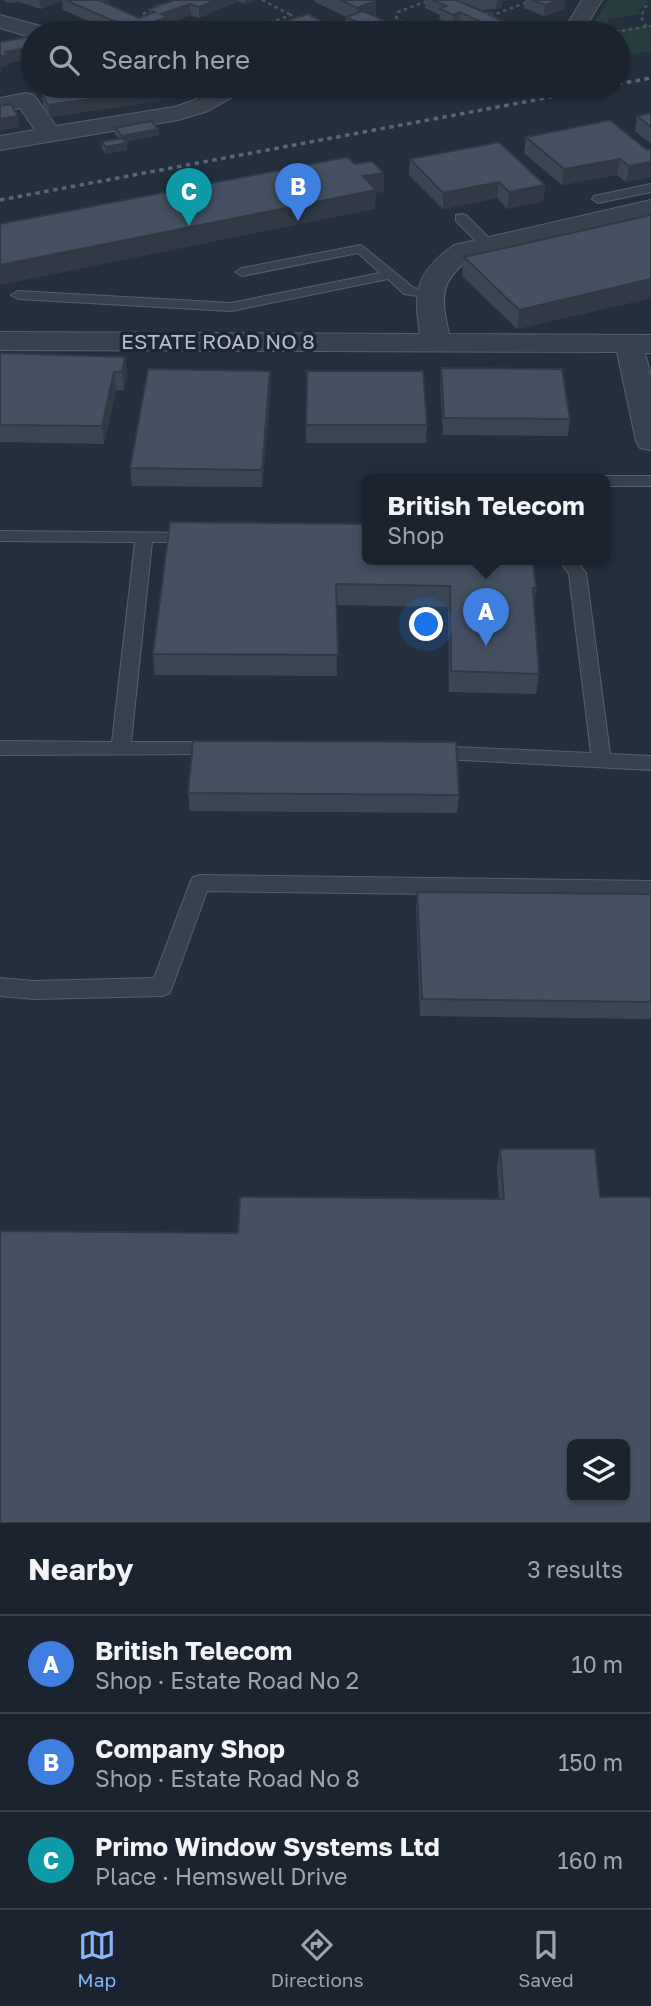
<!DOCTYPE html>
<meta charset="utf-8">
<style>
body{margin:0;font-family:"Golos Text",sans-serif;background:#242b36;color:#f1f3f6}
.controls{position:absolute;right:21px;bottom:21px;display:grid;overflow:hidden;border-radius:10px;box-shadow:0 2px 5px #0004}
.controls button{width:63px;height:63px;display:grid;place-items:center;padding:0;border:0;border-bottom:2px solid #39404a;background:#1b232e;color:#f1f3f6;font:35px sans-serif}
.you{position:absolute;left:427px;top:625px;width:24px;height:24px;margin:-18px;border:5px solid #fff;border-radius:50%;background:#1a73e8;box-shadow:0 0 0 10px #1a73e833}
.badge{display:grid;place-items:center;width:46px;height:46px;border-radius:50%;background:#8ab4f8;color:#fff;font-size:23px;font-weight:700}
.pin{position:absolute;translate:-50% -58px;filter:drop-shadow(0 2px 4px #0008)}
.pin::after{content:'';position:absolute;top:37px;width:24px;height:21px;background:inherit;clip-path:polygon(0 0,100% 0,50% 100%)}
.popup{position:absolute;left:362px;top:474px;width:248px;height:91px;box-sizing:border-box;display:grid;place-content:center;border-radius:10px;background:#1b232e;filter:drop-shadow(0 2px 5px #0005);font-size:23px;white-space:nowrap;color:#a0a4aa}
.popup b{font-size:26px;color:#f1f3f6}
.popup::after{content:'';position:absolute;left:50%;top:100%;margin-left:-14px;border:14px solid transparent;border-top-color:#1b232e}
.list{margin:0;padding:0;list-style:none}
h2{display:flex;justify-content:space-between;align-items:center;height:91px;margin:0;padding:0 28px;font-size:30px}
h2 small{font-size:23px;font-weight:400;color:#a0a4aa}
.list li{display:grid;grid-template-columns:46px 1fr auto;gap:21px;align-items:center;box-sizing:border-box;height:98px;padding:0 28px;border-top:2px solid #39404a}
.list b{display:block;font-size:26px;white-space:nowrap}
.list p{margin:0;font-size:23px;white-space:nowrap;color:#a0a4aa}
.list em{font-size:23px;font-style:normal;color:#a0a4aa}
.icon{flex:none;width:38px;height:38px;fill:none;stroke:currentColor;stroke-width:2;stroke-linecap:round;stroke-linejoin:round}
.map{position:relative;flex:none;width:651px;height:1523px;overflow:hidden}
.search{position:absolute;background:#1b232e;box-shadow:0 2px 5px #0004;left:21px;right:21px;top:21px;height:77px;display:flex;align-items:center;gap:18px;box-sizing:border-box;padding:0 24px;border-radius:38px;color:#a0a4aa;font-size:26px}
.sheet{height:385px;background:#1b232e}
nav{display:flex;justify-content:space-around;align-items:center;box-sizing:border-box;height:98px;border-top:2px solid #39404a;background:#1b232e;font-size:19px;color:#a0a4aa}
nav a{display:grid;justify-items:center;gap:4px}
nav .on{color:#8ab4f8}
.map>svg:first-child{display:block}
.green{fill:#263c3f}
.lines{fill:none;stroke-linecap:round;stroke-linejoin:round}
.service-casing{stroke:#565f6c;stroke-width:2}
.minor-casing{stroke:#565f6c;stroke-width:2}
.path{stroke:#44595c;stroke-width:2.5;stroke-dasharray:3.5 3.5;stroke-linecap:butt}
.service{fill:#38414e;fill-rule:evenodd}
.minor{fill:#38414e;fill-rule:evenodd}
.rail{stroke:#5a6575;stroke-width:3.5;stroke-dasharray:4.5 4.5;stroke-linecap:butt}
.wall{fill:#3b4654}
.shaded-wall{fill:#303945}
.building{fill:#455162;stroke:#303945;stroke-width:2;fill-rule:evenodd}
.labels{text-anchor:middle;stroke-width:7;stroke-linejoin:round;paint-order:stroke}
.far-street-label{font-size:21px;fill:#b4bcc9;stroke:#1d2633}
</style>
<div class="map">
<svg width="651" height="1523" viewBox="0 0 651 1523">
<rect width="100%" height="100%" fill="#242f3e"/>
<g class="green">
<polygon points="608,0 651,0 651,1 641,7 639,14 610,19 605,25 609,28 590,30"/>
<polygon points="647,25 651,27 651,51 618,57 618,33 600,33"/>
</g>
<g class="lines">
<defs>
<g id="service">
<polygon points="651,184 651,192 598,203 592,199 594,196"/>
<polygon points="461,214 466,215 493,242 493,248 483,248 456,221 456,215"/>
<polygon points="361,245 414,288 432,292 432,298 404,294 388,279 231,311 18,299 11,295 18,291 231,303 380,273 358,253 242,276 235,272 242,268"/>
<polygon points="450,475 471,475 479,480 442,480"/>
<polygon points="605,476 651,476 651,486 605,486 605,480 598,480"/>
<polygon points="0,531 201,533 203,537 195,542 152,542 131,742 216,742 223,744 226,749 223,754 0,755 0,741 112,742 135,542 0,541"/>
<polygon points="559,560 576,560 586,573 610,754 651,756 651,770 425,758 422,753 425,748 432,746 591,753 569,574"/>
<polygon points="200,875 651,881 651,897 207,891 170,993 162,996 34,999 0,996 0,978 34,981 154,978 190,883 193,877"/>
</g>
<g id="minor">
<polygon points="582,0 602,0 583,31 557,33 568,23"/>
<polygon points="0,15 48,28 51,33 33,33 33,38 0,28"/>
<polygon points="219,86 333,86 330,91 277,96 241,92 208,111 178,120 0,150 0,136 35,130 20,108 0,112 0,98 26,93 34,95 56,126 174,107 192,101"/>
<path d="M651 200V216L472 257C439 281 441 297 449 334L651 335V353H645L651 376V450L640 448 636 441 617 352 0 350V332L420 334C413 291 416 272 454 245Z"/>
</g>
</defs>
<use href="#service" class="service-casing"/>
<use href="#minor" class="minor-casing"/>
<g class="path">
<polyline points="262,0 291,15"/>
<polyline points="143,14 153,10"/>
<polyline points="490,16 533,0"/>
<polyline points="230,27 244,32 291,15 299,19"/>
<polyline points="646,27 641,17 645,7 651,4"/>
<polyline points="397,33 405,25 396,17 398,12 430,0"/>
<polyline points="608,33 651,26"/>
</g>
<use href="#service" class="service"/>
<use href="#minor" class="minor"/>
<g class="rail">
<polyline points="618,84 651,78"/>
<polyline points="0,200 610,86"/>
</g>
</g>
<g class="wall">
<polygon points="3,0 61,0 61,1 41,9 19,2 8,3"/>
<polygon points="62,0 109,0 109,5 139,18 150,14 149,9 154,8 154,5 163,4 174,0 255,0 245,4 238,1 199,18 191,15 168,23 168,28 154,33 117,33 63,10"/>
<polygon points="315,0 373,0 376,16 375,16 383,20 383,31 377,33 357,33 346,28 346,17 315,2"/>
<polygon points="425,0 508,0 502,2 502,7 496,9 479,10 484,12 493,13 493,16 509,24 508,33 474,33 474,31 459,23 453,26 439,19 440,15 425,8"/>
<polygon points="525,0 565,0 564,9 544,16 524,8"/>
<polygon points="80,91 185,97 50,117 43,105 41,93"/>
<polygon points="651,113 651,144 635,131 637,116"/>
<polygon points="115,128 158,129 159,135 125,142 127,150 106,154 102,149 101,142 119,139 115,134"/>
<polygon points="526,137 647,150 651,149 651,177 626,182 617,175 562,185 524,153"/>
<polygon points="410,159 545,185 543,201 507,209 497,198 443,209 409,175"/>
<polygon points="651,215 651,298 517,329 462,276 464,257"/>
<polygon points="0,353 125,357 127,374 124,390 116,390 104,444 0,442"/>
<polygon points="441,368 570,419 568,436 443,435 440,385"/>
<polygon points="270,371 271,388 262,487 132,486 130,468"/>
<polygon points="306,425 427,425 426,443 306,443"/>
<polygon points="170,522 536,588 534,603 539,674 536,694 449,692 448,607 336,605 337,676 155,675 153,654"/>
<polygon points="188,793 459,795 457,813 190,811"/>
<polygon points="417,892 651,894 651,1019 420,1016 416,910"/>
<polygon points="500,1149 600,1197 499,1199 497,1168"/>
</g>
<g class="shaded-wall">
<polygon points="39,0 61,0 61,1 41,9"/>
<polygon points="102,0 109,0 110,5 102,12"/>
<polygon points="216,0 238,0 238,1 199,18 199,7"/>
<polygon points="245,0 255,0 245,4"/>
<polygon points="497,0 508,0 502,2 502,7 496,9"/>
<polygon points="559,0 565,0 564,9 544,16 545,5"/>
<polygon points="376,1 376,16 357,22 357,8"/>
<polygon points="190,4 191,15 168,23 168,28 154,33 140,33 140,27 161,14"/>
<polygon points="460,12 459,23 453,26 453,15"/>
<polygon points="383,20 383,31 377,33 365,33 365,26"/>
<polygon points="127,22 128,33 122,33 121,24"/>
<polygon points="323,22 323,33 288,33 288,30"/>
<polygon points="509,24 508,33 488,33 488,31"/>
<polygon points="33,47 33,59 9,63 9,66 1,68 2,71 0,72 0,56 5,52"/>
<polygon points="185,86 185,97 50,117 48,105"/>
<polygon points="18,116 19,127 0,131 0,119"/>
<polygon points="158,129 159,135 123,142 122,136"/>
<polygon points="127,143 127,150 106,154 106,147"/>
<polygon points="620,159 617,175 562,185 564,169"/>
<polygon points="651,162 651,177 626,182 629,166"/>
<polygon points="384,173 384,192 376,193 375,209 0,285 0,265 363,176"/>
<polygon points="499,182 497,198 443,209 443,193"/>
<polygon points="545,185 543,201 507,209 509,192"/>
<polygon points="651,279 651,298 517,329 519,310"/>
<polygon points="125,357 127,374 124,390 122,372"/>
<polygon points="270,371 271,388 262,487 262,470"/>
<polygon points="114,372 116,390 104,444 102,426"/>
</g>
<g class="building">
<polygon points="65,0 104,0 101,1 139,18 155,12 149,9 157,6 154,5 163,4 174,0 216,0 199,7 190,4 161,14 167,17 140,27 127,22 121,24"/>
<polygon points="341,0 373,0 376,1 357,8"/>
<polygon points="432,0 456,0 484,12 493,13 489,15 509,24 488,31 475,24 481,22 460,12 453,15 440,9 446,6"/>
<polygon points="533,0 559,0 545,5"/>
<polygon points="363,11 383,20 365,26 346,17"/>
<polygon points="308,14 323,22 288,30 292,32 289,33 282,32 279,33 233,33 251,27 257,30"/>
<polygon points="437,26 452,33 414,33"/>
<polygon points="33,36 33,47 5,52 8,55 0,56 0,42"/>
<polygon points="108,86 184,86 48,105 41,93 77,87 80,91"/>
<polygon points="11,104 18,116 0,119 0,106"/>
<polygon points="651,113 651,127 637,116"/>
<polygon points="610,120 647,150 651,149 651,162 629,166 620,159 564,169 526,137"/>
<polygon points="151,121 158,129 122,136 115,128"/>
<polygon points="122,138 127,143 106,147 101,142"/>
<polygon points="499,142 545,185 509,192 499,182 443,193 410,159"/>
<polygon points="347,157 355,164 372,161 384,173 363,176 376,190 0,265 0,224"/>
<polygon points="651,215 651,279 519,310 464,257"/>
<polygon points="0,353 125,357 122,372 114,372 102,426 0,425"/>
<polygon points="441,368 562,369 570,419 444,418"/>
<polygon points="148,369 270,371 262,470 130,468"/>
<polygon points="307,371 423,371 427,425 306,425"/>
<polygon points="170,522 367,524 367,560 533,560 536,588 533,588 539,674 451,671 450,586 336,584 338,655 153,654"/>
<polygon points="193,741 456,742 459,795 188,793"/>
<polygon points="417,892 651,894 651,1002 422,999"/>
<path d="M500 1149H595L600 1197H651V1523H0V1231L238 1233 240 1197 504 1199ZM572 1444H625V1497H572Z"/>
</g>
<g class="labels">
<g class="far-street-label">
<text x="218" y="349">ESTATE ROAD NO 8</text>
</g>
</g>
</svg>
<div class="controls">
<button><svg class="icon" aria-label="layers" viewBox="0 0 24 24"><path d="M12 4l9 5-9 5-9-5zM3 14l9 5 9-5"/></svg></button>
</div>
<div class="you"></div>
<div class="pin badge" style="left:486px;top:646px;background:#3f7fe0">A</div>
<div class="popup"><b>British Telecom</b>Shop</div>
<div class="pin badge" style="left:298px;top:221px;background:#3f7fe0">B</div>
<div class="pin badge" style="left:189px;top:226px;background:#0f9aa8">C</div>
<div class="search"><svg class="icon" aria-label="search" viewBox="0 0 24 24"><circle cx="10" cy="10" r="6"/><path d="M15 15l6 6"/></svg>Search here</div>
</div>
<section class="sheet">
<h2>Nearby<small>3 results</small></h2>
<ul class="list">
<li><span class="badge" style="background:#3f7fe0">A</span><div><b>British Telecom</b><p>Shop · Estate Road No 2</p></div><em>10 m</em></li>
<li><span class="badge" style="background:#3f7fe0">B</span><div><b>Company Shop</b><p>Shop · Estate Road No 8</p></div><em>150 m</em></li>
<li><span class="badge" style="background:#0f9aa8">C</span><div><b>Primo Window Systems Ltd</b><p>Place · Hemswell Drive</p></div><em>160 m</em></li>
</ul>
</section>
<nav>
<a class="on"><svg class="icon" aria-label="map" viewBox="0 0 24 24"><path d="M3 6l6-2 6 2 6-2v14l-6 2-6-2-6 2zM9 4v14M15 6v14"/></svg>Map</a>
<a><svg class="icon" aria-label="directions" viewBox="0 0 24 24"><path d="M12 3l9 9-9 9-9-9zM9 14v-3h6M13 9l2 2-2 2"/></svg>Directions</a>
<a><svg class="icon" aria-label="saved" viewBox="0 0 24 24"><path d="M7 4h10v16l-5-4-5 4z"/></svg>Saved</a>
</nav>
